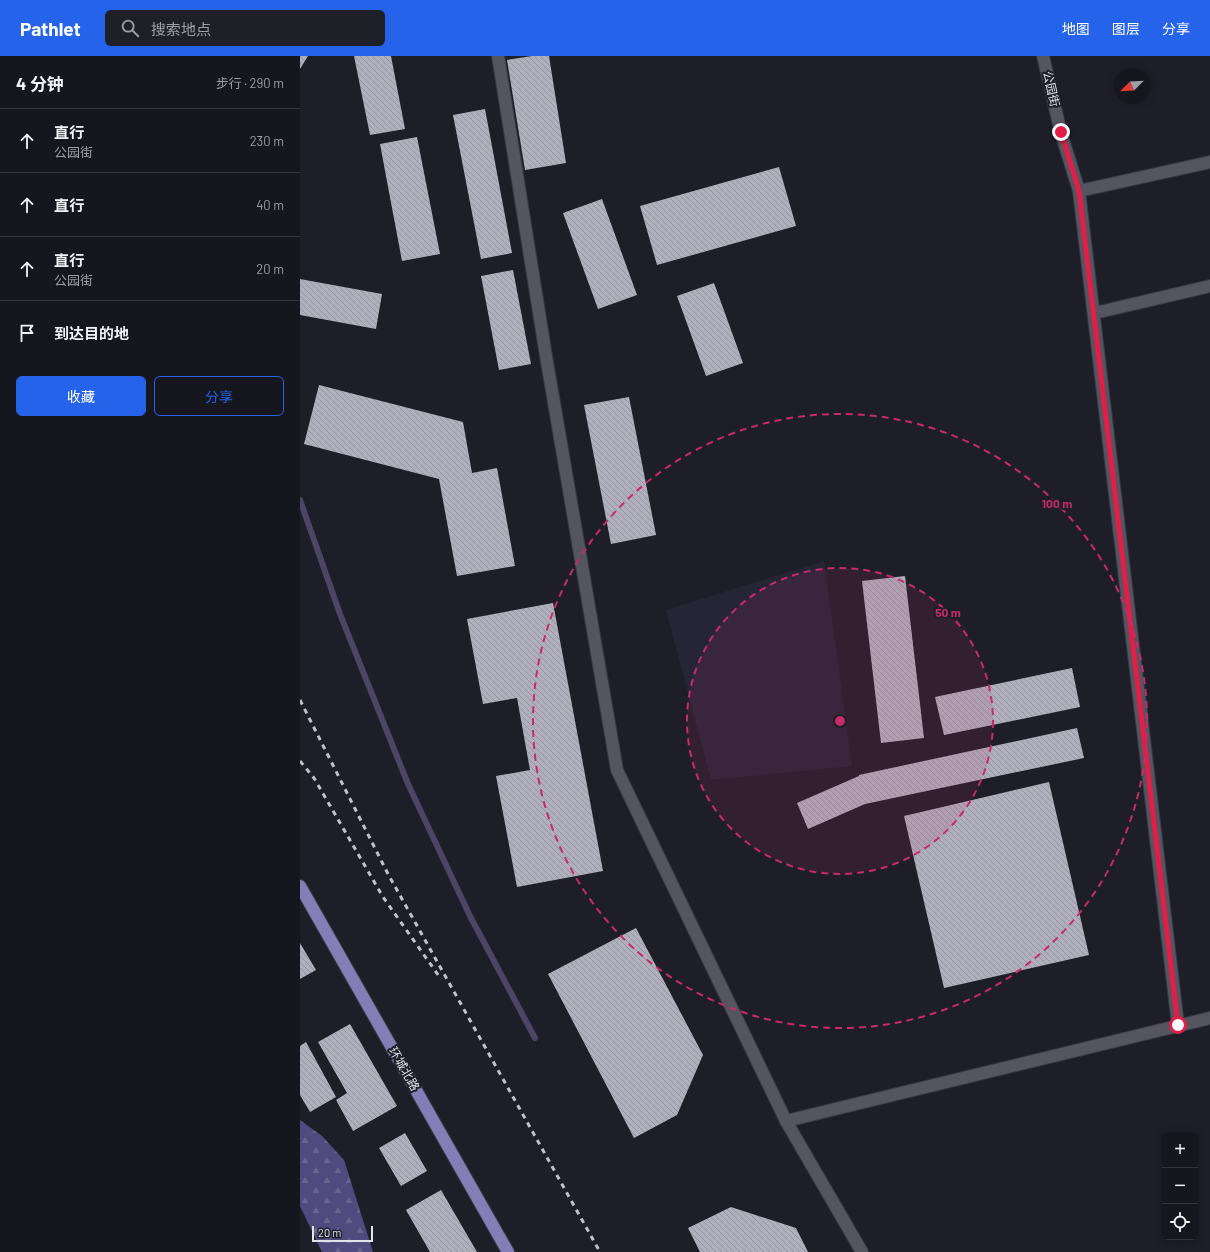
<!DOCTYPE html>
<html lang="zh">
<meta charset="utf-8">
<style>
body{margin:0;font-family:Barlow,"Noto Sans SC",sans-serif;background:#1f1f28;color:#f1f3f6}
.controls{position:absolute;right:12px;bottom:12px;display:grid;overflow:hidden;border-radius:6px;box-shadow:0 2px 10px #0003}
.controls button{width:36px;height:36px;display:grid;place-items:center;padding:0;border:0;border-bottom:1px solid #35353d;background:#16161f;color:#f1f3f6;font:20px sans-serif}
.compass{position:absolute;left:814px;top:12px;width:36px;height:36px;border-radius:50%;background:#16161f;box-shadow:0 2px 10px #0003;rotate:246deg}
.scale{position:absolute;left:12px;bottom:10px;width:61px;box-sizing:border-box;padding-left:4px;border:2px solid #e3e3eb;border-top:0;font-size:11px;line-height:14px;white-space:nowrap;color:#e3e3eb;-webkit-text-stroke:3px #1e1e29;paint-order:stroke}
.stop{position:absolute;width:12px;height:12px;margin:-9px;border:3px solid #e11d48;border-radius:50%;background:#fff}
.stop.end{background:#e11d48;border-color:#fff;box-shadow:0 1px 4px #0008}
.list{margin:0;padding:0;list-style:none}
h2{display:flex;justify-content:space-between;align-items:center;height:52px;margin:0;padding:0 16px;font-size:17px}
h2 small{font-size:13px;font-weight:400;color:#9e9fa4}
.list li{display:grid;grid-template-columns:26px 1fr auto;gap:12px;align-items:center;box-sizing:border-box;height:64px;padding:0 16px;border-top:1px solid #35353d}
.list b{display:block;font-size:15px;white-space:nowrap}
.list p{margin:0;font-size:13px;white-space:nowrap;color:#9e9fa4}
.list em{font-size:13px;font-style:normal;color:#9e9fa4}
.actions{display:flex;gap:8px;padding:12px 16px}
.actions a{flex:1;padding:9px 0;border:1px solid #2563eb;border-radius:6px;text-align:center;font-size:14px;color:#2563eb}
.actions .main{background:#2563eb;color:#fff}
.icon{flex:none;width:22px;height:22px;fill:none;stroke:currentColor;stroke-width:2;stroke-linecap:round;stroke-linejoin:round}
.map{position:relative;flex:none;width:910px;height:1196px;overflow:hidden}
header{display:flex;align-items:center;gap:24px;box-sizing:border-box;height:56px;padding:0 20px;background:#2563eb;color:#fff}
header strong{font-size:19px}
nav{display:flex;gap:22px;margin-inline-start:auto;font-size:14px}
.search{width:280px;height:36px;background:#1f1f28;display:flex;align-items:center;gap:10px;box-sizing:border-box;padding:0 14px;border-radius:6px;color:#9e9fa4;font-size:15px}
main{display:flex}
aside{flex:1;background:#16161f}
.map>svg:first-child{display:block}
.built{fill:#262536}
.forest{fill:url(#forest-firs)}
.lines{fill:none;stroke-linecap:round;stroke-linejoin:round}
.stream{stroke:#4c4565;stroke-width:6}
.building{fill:url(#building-back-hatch)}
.minor-casing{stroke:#383841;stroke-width:14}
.major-casing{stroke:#383841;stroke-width:14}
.minor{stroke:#555461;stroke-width:12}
.major{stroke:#837eb6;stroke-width:12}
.rail{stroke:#c2c2ca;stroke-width:3;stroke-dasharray:5 5;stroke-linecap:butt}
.route{stroke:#e11d48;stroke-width:5}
.ring{fill:none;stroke:#c52c69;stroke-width:2;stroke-dasharray:7 5}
.labels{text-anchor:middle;stroke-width:4;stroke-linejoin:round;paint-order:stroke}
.street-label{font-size:12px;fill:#e3e3eb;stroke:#1e1e29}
.centre{fill:#c52c69;stroke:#1e1e29;stroke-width:2}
.ring-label{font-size:12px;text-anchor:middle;font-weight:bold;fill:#c52c69;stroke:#1e1e29;stroke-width:4;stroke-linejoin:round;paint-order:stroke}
</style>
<header>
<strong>Pathlet</strong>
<div class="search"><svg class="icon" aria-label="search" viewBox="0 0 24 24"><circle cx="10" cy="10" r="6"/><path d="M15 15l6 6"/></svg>搜索地点</div>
<nav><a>地图</a><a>图层</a><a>分享</a></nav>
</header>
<main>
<aside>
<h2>4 分钟<small>步行 · 290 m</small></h2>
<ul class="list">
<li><svg class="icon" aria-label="ahead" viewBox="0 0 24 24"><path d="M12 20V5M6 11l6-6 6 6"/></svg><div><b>直行</b><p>公园街</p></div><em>230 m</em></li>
<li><svg class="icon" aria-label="ahead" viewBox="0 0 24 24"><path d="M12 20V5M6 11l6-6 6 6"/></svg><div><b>直行</b></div><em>40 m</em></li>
<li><svg class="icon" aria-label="ahead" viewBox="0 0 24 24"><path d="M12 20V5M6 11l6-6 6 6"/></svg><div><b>直行</b><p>公园街</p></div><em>20 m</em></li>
<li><svg class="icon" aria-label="arrive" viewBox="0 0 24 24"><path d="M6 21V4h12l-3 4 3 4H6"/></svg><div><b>到达目的地</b></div></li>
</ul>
<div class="actions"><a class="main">收藏</a><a>分享</a></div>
</aside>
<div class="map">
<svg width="910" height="1196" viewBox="0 0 910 1196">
<defs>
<pattern id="forest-firs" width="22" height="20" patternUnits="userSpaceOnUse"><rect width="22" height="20" fill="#504b7e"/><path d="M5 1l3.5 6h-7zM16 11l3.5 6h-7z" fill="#696590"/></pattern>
<pattern id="building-back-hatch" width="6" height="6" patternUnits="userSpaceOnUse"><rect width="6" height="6" fill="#b0afbe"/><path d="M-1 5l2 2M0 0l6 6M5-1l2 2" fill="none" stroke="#9594a0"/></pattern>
</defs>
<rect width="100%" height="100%" fill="#1e1e29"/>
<polygon class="built" points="524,505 552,710 411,724 366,554"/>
<polygon class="forest" points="0,1064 22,1080 44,1104 73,1196 22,1196 0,1150"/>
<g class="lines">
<polyline class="stream" points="0,444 40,558 108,728 170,860 235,982"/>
</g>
<g class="building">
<polygon points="0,0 8,0 0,13"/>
<polygon points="54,0 91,0 105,73 70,79"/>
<polygon points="232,0 249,0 266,107 225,114 207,4"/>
<polygon points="185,53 212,197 181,203 153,59"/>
<polygon points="117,81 140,198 102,205 80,88"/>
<polygon points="479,111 496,170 357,209 340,150"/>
<polygon points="302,143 337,239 298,253 263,157"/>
<polygon points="213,214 231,308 199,314 181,220"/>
<polygon points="0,223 82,238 76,273 0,259"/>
<polygon points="414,227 443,307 406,320 377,240"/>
<polygon points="19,329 163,366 172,417 197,412 215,510 157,520 139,423 4,388"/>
<polygon points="329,341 356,479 311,488 284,349"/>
<polygon points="605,520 624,682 581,687 562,525"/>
<polygon points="253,547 303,815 217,831 196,720 230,714 217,642 183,648 167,563"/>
<polygon points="772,612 780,651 644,679 635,641"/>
<polygon points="777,672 784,702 565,748 508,773 497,747 559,720 559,719"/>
<polygon points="749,726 789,899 644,932 604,760"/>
<polygon points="336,872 403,999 377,1059 334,1082 248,918"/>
<polygon points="0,887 16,914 0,923"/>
<polygon points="50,968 97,1050 53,1075 36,1044 47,1037 18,986"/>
<polygon points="6,986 36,1041 10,1056 0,1039 0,990"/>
<polygon points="105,1077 127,1115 101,1130 79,1092"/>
<polygon points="141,1134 177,1196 130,1196 106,1154"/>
<polygon points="431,1151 496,1172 508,1196 400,1196 388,1172"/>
</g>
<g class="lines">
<defs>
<g id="minor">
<polyline points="198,0 246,300 317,714 486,1065 562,1196"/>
<polyline points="743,0 761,77 779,135"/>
<polyline points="795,257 910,230"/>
<polyline points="878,969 779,135 910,106"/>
<polyline points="486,1065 910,962"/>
</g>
<polyline id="major" points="0,830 208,1196"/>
</defs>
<use href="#minor" class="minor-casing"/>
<use href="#major" class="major-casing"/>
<use href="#minor" class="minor"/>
<use href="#major" class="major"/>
<g class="rail">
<polyline points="0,644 88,818 300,1196"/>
<polyline points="0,705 14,722 83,841 141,923"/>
</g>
</g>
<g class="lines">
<polyline class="route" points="761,76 779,135 878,969"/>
</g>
<circle cx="540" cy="665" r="153" fill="#c52c69" fill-opacity=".12"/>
<g class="ring">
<circle cx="540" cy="665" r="153"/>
<circle cx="540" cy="665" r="307"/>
</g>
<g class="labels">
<g class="street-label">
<text transform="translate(751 33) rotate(77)" y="4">公园街</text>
<text transform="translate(104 1013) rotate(60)" y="4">环城北路</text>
</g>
</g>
<circle cx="540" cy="665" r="6" class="centre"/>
<g class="ring-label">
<text x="757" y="452">100 m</text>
<text x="648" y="561">50 m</text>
</g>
</svg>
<div class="controls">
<button>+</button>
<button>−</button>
<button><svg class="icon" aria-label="locate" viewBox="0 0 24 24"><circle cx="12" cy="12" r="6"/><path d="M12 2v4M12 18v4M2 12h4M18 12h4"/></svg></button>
</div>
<svg class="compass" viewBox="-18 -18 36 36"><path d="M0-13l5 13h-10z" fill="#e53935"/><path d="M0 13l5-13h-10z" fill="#9e9fa4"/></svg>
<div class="scale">20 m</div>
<div class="stop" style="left:878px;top:969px"></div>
<div class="stop end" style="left:761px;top:76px"></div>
</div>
</main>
